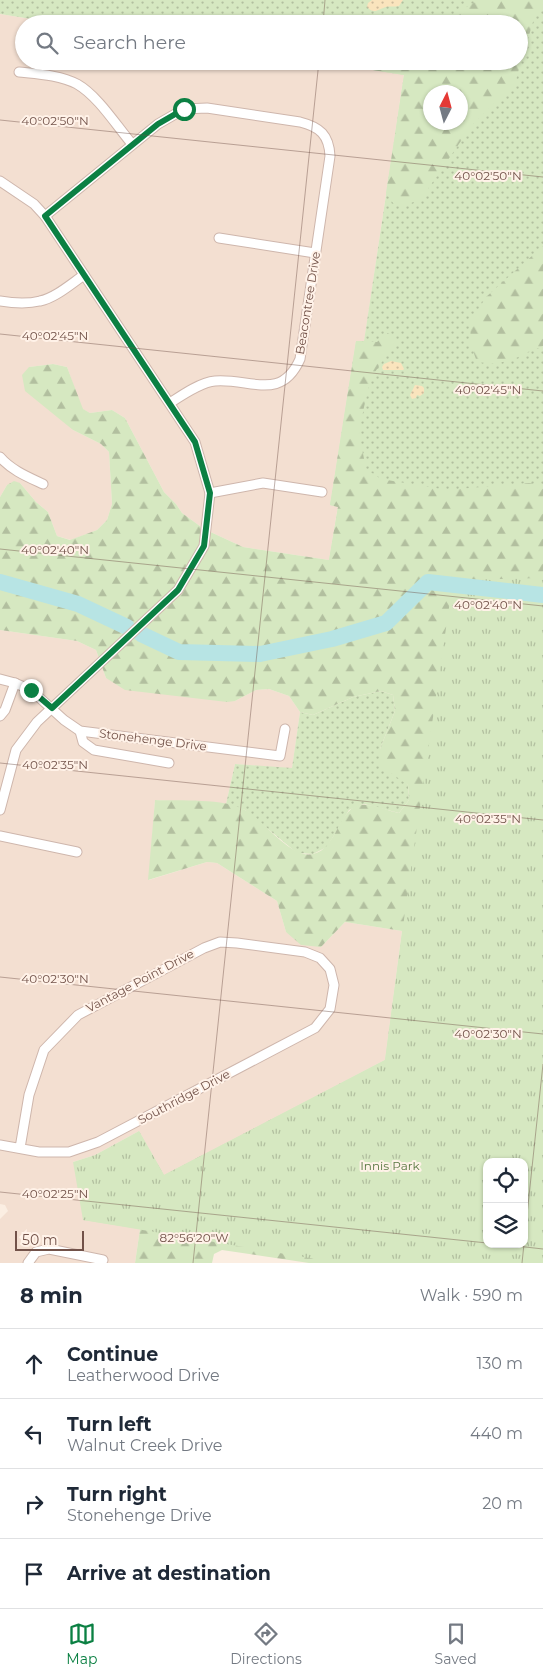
<!DOCTYPE html>
<meta charset="utf-8">
<style>
body{margin:0;font-family:Montserrat,sans-serif;background:#f6f6f7;color:#1f2937}
.controls{position:absolute;right:15px;bottom:15px;display:grid;overflow:hidden;border-radius:10px;box-shadow:0 1px 4px #0004}
.controls button{width:45px;height:45px;display:grid;place-items:center;padding:0;border:0;border-bottom:1px solid #e0e1e3;background:#fff;color:#1f2937;font:25px sans-serif}
.compass{position:absolute;left:423px;top:85px;width:45px;height:45px;border-radius:50%;background:#fff;box-shadow:0 1px 4px #0004;rotate:6deg}
.scale{position:absolute;left:15px;bottom:12px;width:69px;box-sizing:border-box;padding-left:5px;border:2px solid #725249;border-top:0;font-size:14px;line-height:18px;white-space:nowrap;color:#725249;-webkit-text-stroke:4px #fff2e8;paint-order:stroke}
.stop{position:absolute;width:15px;height:15px;margin:-11px;border:4px solid #0b8043;border-radius:50%;background:#fff}
.stop.end{background:#0b8043;border-color:#fff;box-shadow:0 1px 5px #0008}
.list{margin:0;padding:0;list-style:none}
h2{display:flex;justify-content:space-between;align-items:center;height:65px;margin:0;padding:0 20px;font-size:21px}
h2 small{font-size:16px;font-weight:400;color:#747a83}
.list li{display:grid;grid-template-columns:32px 1fr auto;gap:15px;align-items:center;box-sizing:border-box;height:70px;padding:0 20px;border-top:1px solid #e0e1e3}
.list b{display:block;font-size:19px;white-space:nowrap}
.list p{margin:0;font-size:16px;white-space:nowrap;color:#747a83}
.list em{font-size:16px;font-style:normal;color:#747a83}
.icon{flex:none;width:28px;height:28px;fill:none;stroke:currentColor;stroke-width:2;stroke-linecap:round;stroke-linejoin:round}
.map{position:relative;flex:none;width:543px;height:1263px;overflow:hidden}
.search{position:absolute;background:#fff;box-shadow:0 1px 4px #0004;left:15px;right:15px;top:15px;height:55px;display:flex;align-items:center;gap:12px;box-sizing:border-box;padding:0 18px;border-radius:28px;color:#747a83;font-size:19px}
.sheet{height:345px;background:#fff}
nav{display:flex;justify-content:space-around;align-items:center;box-sizing:border-box;height:70px;border-top:1px solid #e0e1e3;background:#fff;font-size:14px;color:#747a83}
nav a{display:grid;justify-items:center;gap:2px}
nav .on{color:#0b8043}
.map>svg:first-child{display:block}
.residential{fill:#f3dfd1}
.grass{fill:url(#grass-dots);fill-rule:evenodd}
.forest{fill:url(#forest-firs);fill-rule:evenodd}
.sand{fill:url(#sand-dots)}
.park{fill:url(#park-tufts);fill-rule:evenodd}
.lines{fill:none;stroke-linecap:round;stroke-linejoin:round}
.river{stroke:#b7e4e4;stroke-width:16}
.minor-casing{stroke:#ceb6ac;stroke-width:11}
.minor{stroke:#fff;stroke-width:9}
.route{stroke:#0b8043;stroke-width:6}
.ticks{fill:none;stroke:#725249;stroke-width:1;stroke-opacity:0.45}
.labels{text-anchor:middle;stroke-width:4;stroke-linejoin:round;paint-order:stroke}
.street-label{font-size:12px;fill:#725249;stroke:#fff2e8}
.park-label{font-size:12px;fill:#597842;stroke:#fff2e8}
.ticks-label{font-size:12px;text-anchor:middle;fill:#725249;stroke:#fff2e8;stroke-width:4;stroke-linejoin:round;paint-order:stroke}
</style>
<div class="map">
<svg width="543" height="1263" viewBox="0 0 543 1263">
<defs>
<pattern id="grass-dots" width="8" height="8" patternUnits="userSpaceOnUse" patternTransform="scale(1.25)"><rect width="8" height="8" fill="#d6e8c1"/><path d="M2 2h.1M6 6h.1" fill="none" stroke="#b2bf9f" stroke-width="1.8" stroke-linecap="round"/></pattern>
<pattern id="forest-firs" width="22" height="20" patternUnits="userSpaceOnUse" patternTransform="scale(1.25)"><rect width="22" height="20" fill="#d6e8c1"/><path d="M5 1l3.5 6h-7zM16 11l3.5 6h-7z" fill="#b2bf9f"/></pattern>
<pattern id="sand-dots" width="8" height="8" patternUnits="userSpaceOnUse" patternTransform="scale(1.25)"><rect width="8" height="8" fill="#fae4bd"/><path d="M2 2h.1M6 6h.1" fill="none" stroke="#cfbb9c" stroke-width="1.8" stroke-linecap="round"/></pattern>
<pattern id="park-tufts" width="24" height="20" patternUnits="userSpaceOnUse" patternTransform="scale(1.25)"><rect width="24" height="20" fill="#d6e8c1"/><path d="M3 7l-1-3M5 7V3M7 7l1-3M15 17l-1-3M17 17v-4M19 17l1-3" fill="none" stroke="#b2bf9f"/></pattern>
</defs>
<rect width="100%" height="100%" fill="#fbeee2"/>
<g class="residential">
<polygon points="0,14 63,24 24,24 24,61 316,61 404,74 364,342 356,341 330,505 338,506 329,560 243,547 204,529 182,513 176,504 164,492 125,418 112,410 90,413 82,409 67,367 53,364 29,367 73,430 101,444 109,452 112,504 107,520 97,530 71,540 57,536 48,512 36,502 20,483 7,485 0,497"/>
<polygon points="0,630 77,641 96,650 106,678 235,701 256,690 269,689 289,696 300,712 292,769 235,764 226,804 155,800 149,880 207,862 217,863 277,901 286,932 321,947 345,922 402,931 385,1060 164,1176 139,1131 95,1155 73,1162 140,1229 135,1263 0,1263 0,1219 8,1211 5,1205 0,1204"/>
</g>
<g class="grass">
<path d="M0 0H543V578L329 560 338 507 330 505 356 341H364L404 75 316 61H519V24H63L0 14ZM430 92H460V122H430Z"/>
<polygon points="381,691 393,695 395,711 380,749 408,785 409,800 399,813 364,804 349,810 327,847 313,854 297,853 245,810 226,804 235,764 292,768 300,712 313,715 353,697"/>
</g>
<g class="forest">
<path d="M479 0H543V8L535 15 515 83 472 125 421 199 406 205 393 203 386 193 404 75 316 61H519V24H436ZM430 92H460V122H430Z"/>
<polygon points="257,17 269,24 242,24 243,19"/>
<polygon points="391,18 416,24 379,24"/>
<polygon points="543,246 543,346 516,358 496,364 477,362 471,345 470,323 486,297"/>
<path d="M387 333 395 336V342L371 378 364 407 359 433 366 469 381 479 447 490 529 483 543 485V1263H309L222 1250 214 1254 212 1263H135L140 1229 83 1220 139 1131 164 1175 385 1060 402 931 345 922 321 947 301 945 286 932 277 901 217 863 207 862 148 880 155 800C179 801 225 798 245 810 265 821 290 859 313 854 339 849 338 802 366 805 376 805 388 811 399 813L409 800 408 785 381 766 380 749 395 711 393 695 381 691 353 697 313 715 300 712 289 696 269 689 256 690 235 701 227 702 125 690 106 678 96 650 77 641 0 630V497L7 485 14 481 20 483 36 502 48 512 57 536 70 540 97 530 107 520 112 504 109 452 101 444 73 430 25 391 22 375 29 367 53 364 67 367 83 409 90 413 112 410 125 418 164 492 176 504 182 513 204 529 243 547 329 560 338 507 330 505 356 341 377 342ZM487 1162H524V1244H487Z"/>
</g>
<g class="sand">
<path d="M372 0H403L399 6C395 7 389 6 386 7 378 9 375 15 367 7L368 3Z"/>
<polygon points="391,361 401,363 404,369 403,370 383,370 382,367 384,364"/>
<polygon points="415,385 422,386 424,388 424,393 420,396 417,395 416,398 412,399 410,395"/>
</g>
<path class="park" d="M543 578V1263H339L83 1220 73 1162 95 1155 139 1131 164 1175 385 1060 410 875 453 580ZM487 1162H524V1244H487Z"/>
<g class="lines">
<g class="river">
<polyline points="0,582 78,604 127,627"/>
<polyline points="141,634 179,652 260,654 332,639 386,623 428,582 543,595"/>
</g>
<defs>
<g id="minor">
<path d="M19 72C38 74 60 75 77 84 98 96 116 125 132 144"/>
<polyline points="0,181 34,204 45,216 195,442 210,493 204,546 178,590 37,722 16,750 0,810"/>
<path d="M45 216 158 124 184 109 207 108 300 122C320 127 329 135 330 156L300 359C281 402 250 378 215 381 201 382 182 395 170 403"/>
<polyline points="219,238 315,253"/>
<path d="M0 301C12 303 28 304 40 301 55 298 71 284 84 275"/>
<path d="M0 457C11 470 28 477 43 484"/>
<polyline points="210,493 263,483 322,492"/>
<polyline points="0,679 15,683 31,690 64,720 80,731 280,756 285,729"/>
<polyline points="0,716 5,710 15,683"/>
<polyline points="80,731 83,742 94,750 169,763"/>
<polyline points="0,836 77,852"/>
<polyline points="0,1145 39,1152 69,1152 98,1142 315,1028 330,1009 334,985 330,969 320,958 305,952 237,943 220,942 204,948 78,1015 44,1050 29,1095 20,1148"/>
<polyline points="28,1263 36,1252 49,1249 103,1260"/>
</g>
</defs>
<use href="#minor" class="minor-casing"/>
<use href="#minor" class="minor"/>
</g>
<g class="lines">
<polyline class="route" points="31,690 52,708 178,590 204,546 210,493 195,442 45,216 158,124 184,109"/>
</g>
<path class="ticks" d="M323 24 325 0M0 120 543 177M0 334 543 391M0 549 543 606M0 763 543 820M0 977 543 1034M0 1192 487 1243M524 1243 543 1064M499 1244 543 1249M193 1263 319 61M522 1263 524 1244"/>
<g class="labels">
<g class="street-label">
<text transform="translate(308 303) rotate(-81)" y="4">Beacontree Drive</text>
<text transform="translate(153 740) rotate(7)" y="4">Stonehenge Drive</text>
<text transform="translate(140 981) rotate(-28)" y="4">Vantage Point Drive</text>
<text transform="translate(184 1097) rotate(-28)" y="4">Southridge Drive</text>
</g>
<g class="park-label">
<text x="390" y="1170">Innis Park</text>
</g>
</g>
<g class="ticks-label">
<text x="55" y="125">40°02'50"N</text>
<text x="488" y="180">40°02'50"N</text>
<text x="55" y="340">40°02'45"N</text>
<text x="488" y="394">40°02'45"N</text>
<text x="55" y="554">40°02'40"N</text>
<text x="488" y="609">40°02'40"N</text>
<text x="55" y="769">40°02'35"N</text>
<text x="488" y="823">40°02'35"N</text>
<text x="55" y="983">40°02'30"N</text>
<text x="488" y="1038">40°02'30"N</text>
<text x="55" y="1198">40°02'25"N</text>
<text x="194" y="1242">82°56'20"W</text>
</g>
</svg>
<div class="controls">
<button><svg class="icon" aria-label="locate" viewBox="0 0 24 24"><circle cx="12" cy="12" r="6"/><path d="M12 2v4M12 18v4M2 12h4M18 12h4"/></svg></button>
<button><svg class="icon" aria-label="layers" viewBox="0 0 24 24"><path d="M12 4l9 5-9 5-9-5zM3 14l9 5 9-5"/></svg></button>
</div>
<svg class="compass" viewBox="-18 -18 36 36"><path d="M0-13l5 13h-10z" fill="#e53935"/><path d="M0 13l5-13h-10z" fill="#747a83"/></svg>
<div class="scale">50 m</div>
<div class="stop" style="left:184px;top:109px"></div>
<div class="stop end" style="left:31px;top:690px"></div>
<div class="search"><svg class="icon" aria-label="search" viewBox="0 0 24 24"><circle cx="10" cy="10" r="6"/><path d="M15 15l6 6"/></svg>Search here</div>
</div>
<section class="sheet">
<h2>8 min<small>Walk · 590 m</small></h2>
<ul class="list">
<li><svg class="icon" aria-label="ahead" viewBox="0 0 24 24"><path d="M12 20V5M6 11l6-6 6 6"/></svg><div><b>Continue</b><p>Leatherwood Drive</p></div><em>130 m</em></li>
<li><svg class="icon" aria-label="left" viewBox="0 0 24 24"><path d="M17 20v-9H6M10 6l-5 5 5 5"/></svg><div><b>Turn left</b><p>Walnut Creek Drive</p></div><em>440 m</em></li>
<li><svg class="icon" aria-label="right" viewBox="0 0 24 24"><path d="M7 20v-9h11M14 6l5 5-5 5"/></svg><div><b>Turn right</b><p>Stonehenge Drive</p></div><em>20 m</em></li>
<li><svg class="icon" aria-label="arrive" viewBox="0 0 24 24"><path d="M6 21V4h12l-3 4 3 4H6"/></svg><div><b>Arrive at destination</b></div></li>
</ul>
</section>
<nav>
<a class="on"><svg class="icon" aria-label="map" viewBox="0 0 24 24"><path d="M3 6l6-2 6 2 6-2v14l-6 2-6-2-6 2zM9 4v14M15 6v14"/></svg>Map</a>
<a><svg class="icon" aria-label="directions" viewBox="0 0 24 24"><path d="M12 3l9 9-9 9-9-9zM9 14v-3h6M13 9l2 2-2 2"/></svg>Directions</a>
<a><svg class="icon" aria-label="saved" viewBox="0 0 24 24"><path d="M7 4h10v16l-5-4-5 4z"/></svg>Saved</a>
</nav>
